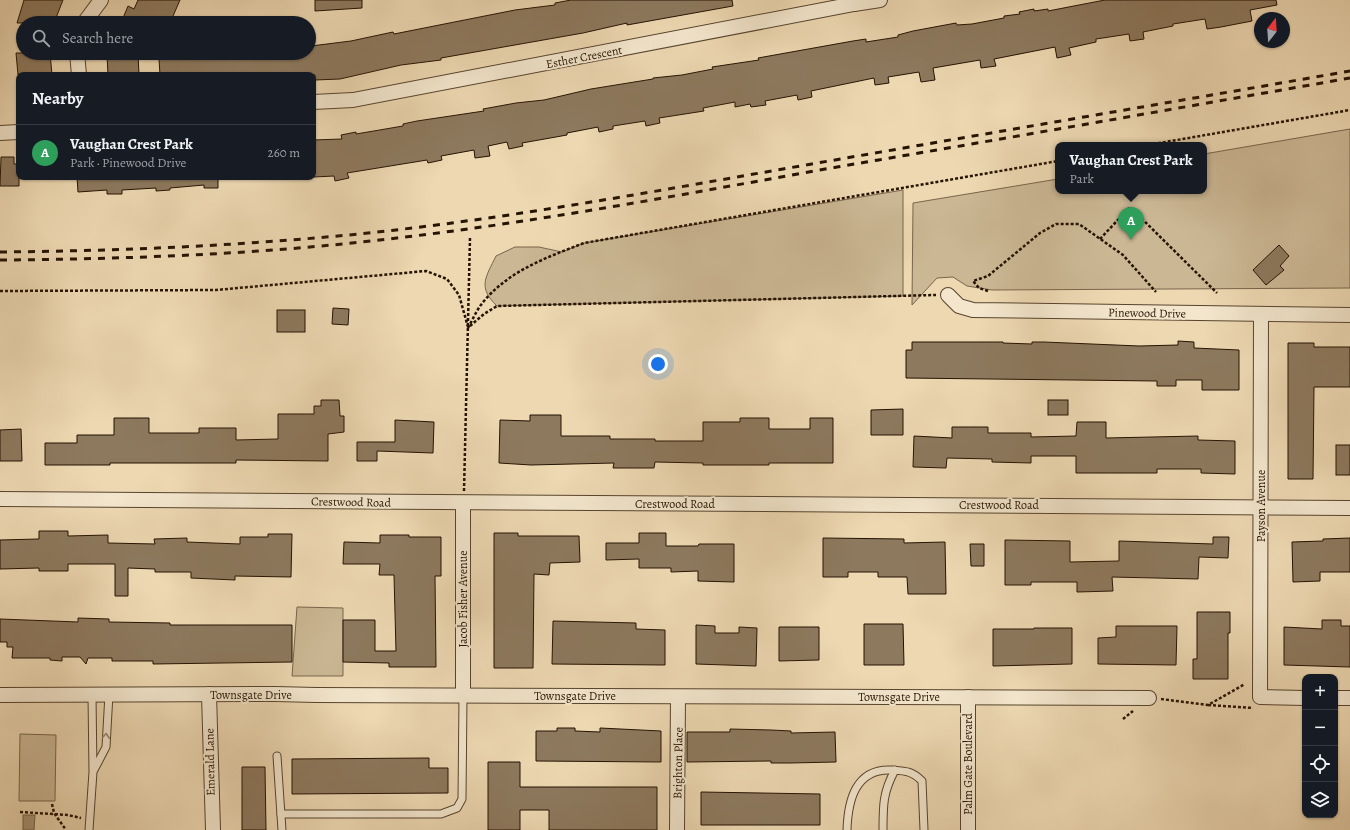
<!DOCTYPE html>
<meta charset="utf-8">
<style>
body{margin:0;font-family:Alegreya,serif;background:#242831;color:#f1f3f6}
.controls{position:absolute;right:12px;bottom:12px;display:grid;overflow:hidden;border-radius:8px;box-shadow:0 1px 3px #0004}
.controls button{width:36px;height:36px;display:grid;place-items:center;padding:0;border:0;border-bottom:1px solid #363941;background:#171b24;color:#f1f3f6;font:20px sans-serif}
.compass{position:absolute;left:1254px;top:12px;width:36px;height:36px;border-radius:50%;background:#171b24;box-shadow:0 1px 3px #0004;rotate:17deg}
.you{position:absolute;left:658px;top:364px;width:14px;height:14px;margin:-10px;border:3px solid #fff;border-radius:50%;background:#1a73e8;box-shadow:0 0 0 6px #1a73e833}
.badge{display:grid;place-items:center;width:26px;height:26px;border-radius:50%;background:#7c3aed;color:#fff;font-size:13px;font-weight:700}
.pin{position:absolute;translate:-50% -33px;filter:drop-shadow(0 1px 2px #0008)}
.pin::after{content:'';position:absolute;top:21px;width:14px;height:12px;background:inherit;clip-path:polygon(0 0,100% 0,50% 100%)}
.popup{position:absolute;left:1055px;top:142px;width:152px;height:52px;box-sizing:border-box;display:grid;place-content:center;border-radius:8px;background:#171b24;filter:drop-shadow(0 1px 3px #0005);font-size:13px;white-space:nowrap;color:#9ea1a6}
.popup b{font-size:15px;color:#f1f3f6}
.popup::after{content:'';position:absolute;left:50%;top:100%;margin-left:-8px;border:8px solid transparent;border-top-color:#171b24}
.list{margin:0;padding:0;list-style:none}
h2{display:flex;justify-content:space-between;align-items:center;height:52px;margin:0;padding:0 16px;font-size:17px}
h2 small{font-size:13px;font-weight:400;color:#9ea1a6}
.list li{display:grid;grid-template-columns:26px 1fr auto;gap:12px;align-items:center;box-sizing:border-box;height:56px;padding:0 16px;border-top:1px solid #363941}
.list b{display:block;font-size:15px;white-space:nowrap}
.list p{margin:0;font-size:13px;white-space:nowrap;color:#9ea1a6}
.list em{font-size:13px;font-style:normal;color:#9ea1a6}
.icon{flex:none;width:22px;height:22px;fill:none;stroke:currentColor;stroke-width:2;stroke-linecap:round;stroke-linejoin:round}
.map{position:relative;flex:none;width:1350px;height:830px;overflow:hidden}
.search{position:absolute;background:#171b24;box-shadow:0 1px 3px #0004;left:16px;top:16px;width:300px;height:44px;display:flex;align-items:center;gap:10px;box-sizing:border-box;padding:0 14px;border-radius:22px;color:#9ea1a6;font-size:15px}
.panel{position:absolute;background:#171b24;box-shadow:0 1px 3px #0004;left:16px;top:72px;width:300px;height:108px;border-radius:8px}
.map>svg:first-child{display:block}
.green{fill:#cbb794;stroke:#78654b}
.water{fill:#a99576;stroke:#746148}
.building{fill:#8d795e;stroke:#251302}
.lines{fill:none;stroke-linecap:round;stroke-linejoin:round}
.lane-casing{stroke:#57442e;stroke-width:9}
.street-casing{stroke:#57442e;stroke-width:16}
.path{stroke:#251302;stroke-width:2.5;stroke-dasharray:3 2;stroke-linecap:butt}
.lane{stroke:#f3e6cd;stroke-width:7}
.street{stroke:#f3e6cd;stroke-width:14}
.rail{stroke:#251302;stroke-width:3;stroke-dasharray:7 7;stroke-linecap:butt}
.oneway{stroke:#968772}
.labels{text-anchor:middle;stroke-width:4;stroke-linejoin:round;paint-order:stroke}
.street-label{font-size:12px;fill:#251302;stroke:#f3e6cd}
</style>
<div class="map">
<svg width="1350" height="830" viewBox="0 0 1350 830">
<rect width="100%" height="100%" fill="#edd8b2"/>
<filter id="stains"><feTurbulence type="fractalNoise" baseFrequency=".005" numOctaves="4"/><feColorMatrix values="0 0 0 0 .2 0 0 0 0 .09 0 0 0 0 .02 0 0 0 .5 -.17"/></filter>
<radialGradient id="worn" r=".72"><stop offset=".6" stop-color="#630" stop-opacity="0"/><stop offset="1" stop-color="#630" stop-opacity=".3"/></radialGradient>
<g class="green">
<polygon points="1350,129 1350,288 992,290 967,286 953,277 937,278 912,305 913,203 1058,179 1058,191 1204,191 1204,154"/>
<path d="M903 190V296L497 306C477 287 486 277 496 256L515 247H539L562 252 584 243Z"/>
<polygon points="297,607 343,608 343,676 292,676"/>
<polygon points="20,734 56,735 55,801 19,801"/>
</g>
<polygon class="water" points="23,815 35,815 34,830 23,830"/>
<g class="building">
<polygon points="24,0 63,0 54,23 17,23"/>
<polygon points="138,0 180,0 170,23 160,19 158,23 121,23 128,6 134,9"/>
<polygon points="315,0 362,0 362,8 315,11"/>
<polygon points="571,0 732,0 733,6 627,25 627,23 583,33 441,58 441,60 401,65 340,79 315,80 315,75 160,75 159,59 205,56 205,53 309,53 309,49 312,48 311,46 351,41 393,32 394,34 515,10 555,5 555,3"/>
<polygon points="1105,0 1276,0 1277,5 1250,10 1252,21 1221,27 1207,29 1205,19 1173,24 1173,26 1143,32 1144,39 1130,41 1129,34 1096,39 1096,42 1069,48 1071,55 1057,58 1055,47 994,59 996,66 981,68 980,60 933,68 935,80 921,82 919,72 888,77 889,83 875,85 874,78 811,91 812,97 798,100 797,95 765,101 766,105 751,107 750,104 735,107 735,102 703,108 704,111 659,118 660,123 646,126 645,121 613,126 613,129 599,132 598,127 567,133 567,135 522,143 523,146 509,149 507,142 488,146 490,156 475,158 474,150 441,156 442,160 428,163 427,160 347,173 349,178 335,181 334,176 314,177 313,140 342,139 341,135 356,132 356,134 403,126 403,124 417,121 484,111 483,109 516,103 544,100 591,89 653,79 653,78 682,75 713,69 712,67 759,60 758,58 853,41 866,39 866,42 898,37 898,35 913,31 956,23 957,25 972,24 1004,18 1004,16 1020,14 1019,12 1034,9 1034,11 1048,9 1048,11"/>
<polygon points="16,53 50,53 52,75 18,75"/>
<polygon points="138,54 139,75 108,75 107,55"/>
<polygon points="1,157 14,157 14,164 19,164 19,186 0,186"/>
<polygon points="77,177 218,177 218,188 204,188 204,185 170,188 170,190 156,191 156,188 122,190 122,194 107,194 107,190 78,192"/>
<polygon points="1279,245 1289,256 1280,266 1284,270 1266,285 1253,270"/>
<polygon points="333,308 349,309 348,325 332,324"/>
<rect x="277" y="310" width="28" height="22"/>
<polygon points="1178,341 1194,342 1194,348 1239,350 1239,390 1202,390 1202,380 1176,380 1176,386 1157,386 1157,381 906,378 906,350 912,350 912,342 1003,342 1003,343 1032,344 1032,342 1044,342 1139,346 1178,345"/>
<polygon points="1288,343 1314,343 1314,347 1350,347 1350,387 1314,387 1313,479 1288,479"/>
<polygon points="321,400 339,400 340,416 344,416 344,432 328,434 328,461 236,460 236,463 110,463 110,465 45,465 45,443 77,443 77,435 114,435 114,418 149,418 149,433 199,433 199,428 236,428 236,440 278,439 278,414 314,414 314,406 321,406"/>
<rect x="1048" y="400" width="20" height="15"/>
<polygon points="903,409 903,435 871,435 871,410"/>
<polygon points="530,415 561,415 561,436 610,436 610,439 655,439 655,441 703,441 703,422 740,422 740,418 769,418 769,429 810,429 810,418 833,418 833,463 769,463 769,465 703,465 703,463 655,462 654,468 613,468 614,463 531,465 499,463 500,420 530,421"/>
<polygon points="395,420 434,422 433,453 377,451 377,461 357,461 357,442 395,442"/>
<polygon points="1077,422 1106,422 1106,438 1198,436 1198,440 1235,441 1235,474 1201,473 1201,469 1157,469 1157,473 1076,473 1076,456 1031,456 1031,463 992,462 992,459 947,458 946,468 913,467 914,436 952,438 952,427 988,427 988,433 1031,433 1031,437 1076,436"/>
<polygon points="21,429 22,461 0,461 0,430"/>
<rect x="1336" y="445" width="14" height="30"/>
<polygon points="39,531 68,531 68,536 108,535 108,543 155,544 154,539 187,538 187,542 240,544 240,537 268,537 268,534 292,534 291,577 235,576 235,580 191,578 191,572 155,572 155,569 128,568 128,596 115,596 115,564 68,564 68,571 39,571 39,568 0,569 0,540 39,539"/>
<polygon points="494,533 518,533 518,536 579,536 580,562 550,563 549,575 534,574 533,668 494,668"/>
<polygon points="639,533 666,533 666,546 698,546 699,544 734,544 734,582 698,581 698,571 671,572 671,568 639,568 639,559 606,560 606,543 639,543"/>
<polygon points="380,535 409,535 409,537 441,537 441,576 435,576 436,667 389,667 389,663 343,662 343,620 375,620 375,651 396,651 394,575 379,575 380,564 343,564 344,542 380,543"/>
<polygon points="1213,537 1229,537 1228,558 1199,557 1198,579 1112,577 1113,591 1077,592 1077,582 1031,582 1031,585 1005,585 1005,540 1070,541 1070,562 1119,561 1119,541 1213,544"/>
<polygon points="823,538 904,539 904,543 945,542 946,594 908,594 907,577 878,577 878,572 848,572 848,577 823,577"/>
<polygon points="1350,538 1350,572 1320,572 1320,581 1293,582 1292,542 1323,541 1323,539"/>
<polygon points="970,544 984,544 984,566 971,566"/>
<polygon points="1197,612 1230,612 1230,633 1228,633 1228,679 1193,679 1193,659 1197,659"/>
<polygon points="78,618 109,619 109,622 170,623 170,625 292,625 292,662 153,664 153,661 112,661 112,658 88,658 86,664 80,657 62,657 62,661 50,660 50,658 12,658 13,647 7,647 7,642 0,642 0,619 78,622"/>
<polygon points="1322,620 1341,620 1341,626 1350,626 1350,667 1284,665 1284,627 1322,629"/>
<polygon points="553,621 636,623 636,629 665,630 665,665 552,664"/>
<polygon points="864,624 903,624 904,665 864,665"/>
<polygon points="696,625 715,626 715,633 739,633 739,627 757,628 756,666 696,664"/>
<polygon points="1116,626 1177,626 1176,665 1098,664 1098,638 1116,637"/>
<polygon points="779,627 819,627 819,660 779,661"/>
<polygon points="1034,628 1072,628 1072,664 993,666 993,629 1034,629"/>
<polygon points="557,728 575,728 575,731 600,732 600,728 661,731 661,762 536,761 536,731 557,731"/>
<polygon points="730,729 771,730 791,731 791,733 835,732 836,762 790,763 771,763 771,761 687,762 687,732 730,732"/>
<polygon points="429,758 429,768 448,768 448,793 292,794 292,759"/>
<polygon points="488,762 520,762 520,787 657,787 657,830 549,830 549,810 520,810 520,830 488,830"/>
<polygon points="242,767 265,767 266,830 242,830"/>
<polygon points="701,792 820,794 820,825 701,825"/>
</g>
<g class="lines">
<defs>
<g id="lane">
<polyline points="277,756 282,830"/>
<polyline points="94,770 106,747 109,694"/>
<polyline points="281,814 441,814 457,808 462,799 463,696"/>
<polyline points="89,830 93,772 92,695"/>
<path d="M847 830C848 801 855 768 892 770 906 771 912 771 922 781L924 830"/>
<path d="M883 830C883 805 883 792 895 770"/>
</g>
<g id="street">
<polyline points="853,0 854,4 880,0"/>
<polyline points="84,23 101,0"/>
<polyline points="77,53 79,75"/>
<polyline points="313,102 353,100 854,4"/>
<polyline points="0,133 19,132"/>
<polyline points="948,295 959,306 973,310 1350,315"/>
<polyline points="1261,315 1260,697 1305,698"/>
<polyline points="0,499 1350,508"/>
<polyline points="463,503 463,696"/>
<polyline points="209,694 213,830"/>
<polyline points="0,695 275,694 316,695 1149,698"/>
<polyline points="1335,698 1350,698"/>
<polyline points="677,830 678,697"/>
<polyline points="968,830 968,697"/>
</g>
</defs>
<use href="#lane" class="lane-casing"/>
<use href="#street" class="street-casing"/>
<g class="path">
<polyline points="1148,145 1350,110"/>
<polyline points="1100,239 1130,207 1217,293"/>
<polyline points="0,291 216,290 426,271 447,279 459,295 468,327"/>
<polyline points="988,291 979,288 973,281 988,276 1040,233 1056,224 1079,224 1123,255 1156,292"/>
<polyline points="470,326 484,314 497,306 936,295"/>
<path d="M468 328C473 319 477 309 484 301 510 270 548 257 584 243L1058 161"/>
<polyline points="464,491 470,238"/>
<polyline points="1161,699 1208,705 1245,684"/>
<polyline points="1208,705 1253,708"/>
<polyline points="1123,719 1133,711"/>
<polyline points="52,804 54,813 66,830"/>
<polyline points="20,812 68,815 81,818"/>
</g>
<use href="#lane" class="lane"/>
<use href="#street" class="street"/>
<g class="rail">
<path d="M0 252C105 251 210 247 315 238 472 225 627 196 783 169 972 136 1161 104 1350 71"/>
<path d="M0 260C132 259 265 254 397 238 544 221 690 193 837 167 1008 138 1179 108 1350 78"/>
</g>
</g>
<defs><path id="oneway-chevron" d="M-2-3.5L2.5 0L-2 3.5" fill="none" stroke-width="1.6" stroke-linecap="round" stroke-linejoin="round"/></defs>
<use class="oneway" href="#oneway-chevron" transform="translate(106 736) rotate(-86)"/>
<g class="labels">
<g class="street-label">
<text transform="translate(584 57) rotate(-11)" y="4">Esther Crescent</text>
<text transform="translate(1147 313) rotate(1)" y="4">Pinewood Drive</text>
<text transform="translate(351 502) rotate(1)" y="4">Crestwood Road</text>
<text x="675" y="508">Crestwood Road</text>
<text x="999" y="509">Crestwood Road</text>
<text transform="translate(1261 506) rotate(-90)" y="4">Payson Avenue</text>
<text transform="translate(463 599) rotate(-90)" y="4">Jacob Fisher Avenue</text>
<text x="251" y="699">Townsgate Drive</text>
<text x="575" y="700">Townsgate Drive</text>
<text x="899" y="701">Townsgate Drive</text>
<text transform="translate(210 762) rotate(-91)" y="4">Emerald Lane</text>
<text transform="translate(678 763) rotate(-89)" y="4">Brighton Place</text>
<text transform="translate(968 764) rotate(-90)" y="4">Palm Gate Boulevard</text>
</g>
</g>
<rect width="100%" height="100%" filter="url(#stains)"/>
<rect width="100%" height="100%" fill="url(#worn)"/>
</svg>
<div class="controls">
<button>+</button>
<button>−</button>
<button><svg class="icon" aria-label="locate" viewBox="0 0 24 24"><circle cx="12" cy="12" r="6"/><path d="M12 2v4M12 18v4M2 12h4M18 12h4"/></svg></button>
<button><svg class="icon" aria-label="layers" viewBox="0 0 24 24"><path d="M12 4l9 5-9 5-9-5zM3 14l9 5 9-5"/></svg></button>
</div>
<svg class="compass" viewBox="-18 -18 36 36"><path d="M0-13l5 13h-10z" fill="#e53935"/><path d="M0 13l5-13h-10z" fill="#9ea1a6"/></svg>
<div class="you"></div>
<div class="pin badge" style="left:1131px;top:240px;background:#2e9e5b">A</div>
<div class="popup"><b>Vaughan Crest Park</b>Park</div>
<div class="search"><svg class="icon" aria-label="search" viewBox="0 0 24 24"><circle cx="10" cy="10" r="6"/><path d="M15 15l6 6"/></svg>Search here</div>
<section class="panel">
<h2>Nearby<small></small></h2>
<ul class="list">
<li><span class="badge" style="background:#2e9e5b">A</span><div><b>Vaughan Crest Park</b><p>Park · Pinewood Drive</p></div><em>260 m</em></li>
</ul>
</section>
</div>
